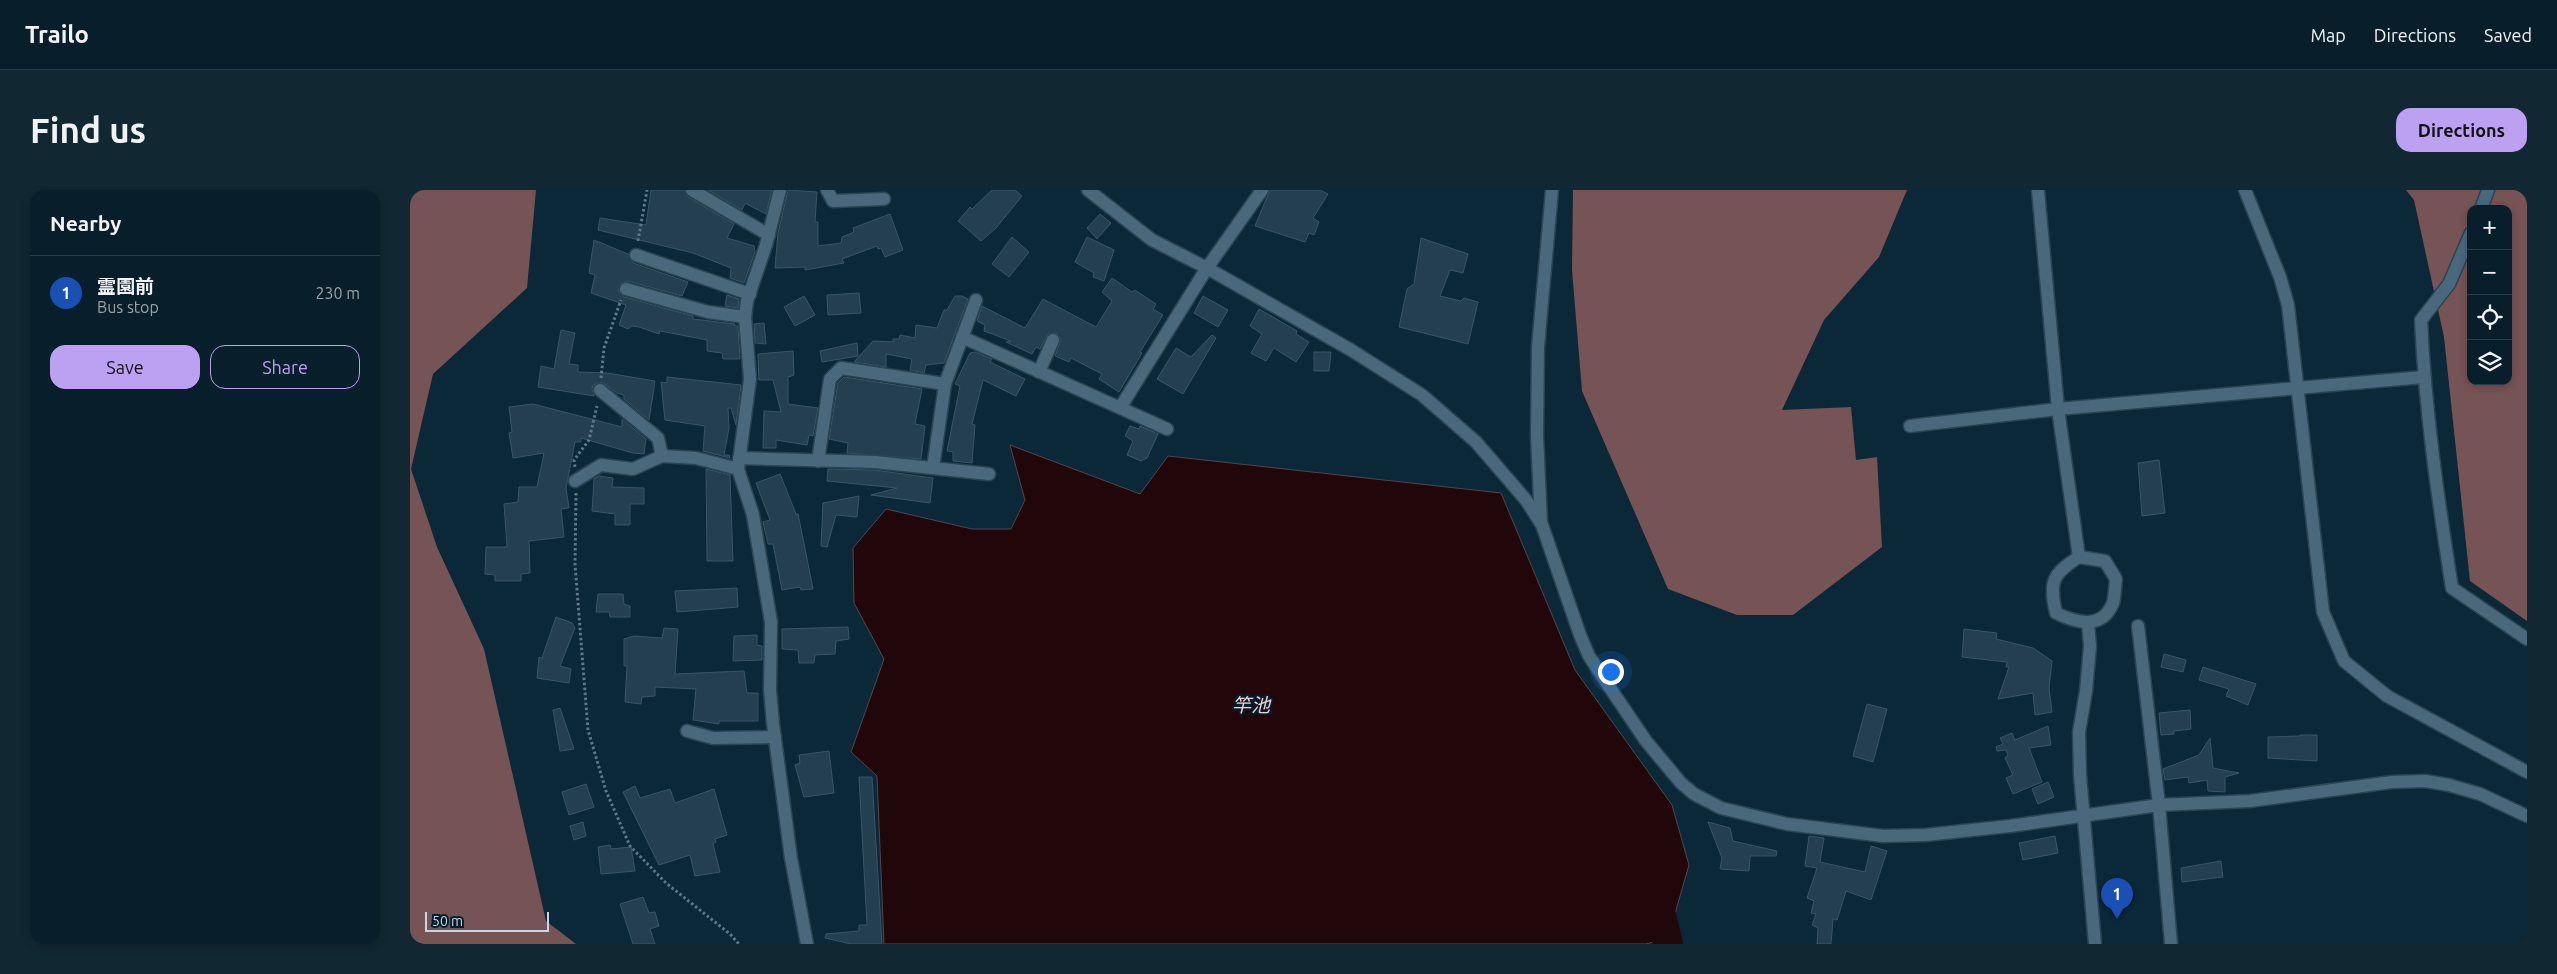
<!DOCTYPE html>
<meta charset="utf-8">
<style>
body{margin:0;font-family:Ubuntu,"Noto Sans JP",sans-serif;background:#112732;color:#f1f3f6}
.controls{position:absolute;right:15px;top:15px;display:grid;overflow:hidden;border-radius:10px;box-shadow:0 2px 8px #0003}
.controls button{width:45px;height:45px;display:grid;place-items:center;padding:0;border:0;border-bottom:1px solid #293c47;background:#081e2a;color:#f1f3f6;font:25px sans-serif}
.scale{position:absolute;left:15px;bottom:12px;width:124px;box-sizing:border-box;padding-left:5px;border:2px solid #c7d7e1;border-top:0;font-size:14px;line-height:18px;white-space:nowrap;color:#c7d7e1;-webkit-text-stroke:4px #021e2e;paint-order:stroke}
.you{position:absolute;left:1200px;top:481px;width:18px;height:18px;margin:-12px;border:4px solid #fff;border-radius:50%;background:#1a73e8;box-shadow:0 0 0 8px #1a73e833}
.badge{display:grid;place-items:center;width:32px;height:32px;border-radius:50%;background:#bca0f2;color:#fff;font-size:16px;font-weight:700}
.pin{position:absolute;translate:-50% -41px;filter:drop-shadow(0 1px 2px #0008)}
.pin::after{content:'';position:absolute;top:26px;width:18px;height:15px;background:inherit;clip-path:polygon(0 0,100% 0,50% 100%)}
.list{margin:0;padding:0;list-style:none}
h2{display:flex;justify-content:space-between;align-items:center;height:65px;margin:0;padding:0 20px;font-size:21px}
h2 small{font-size:16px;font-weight:400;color:#98a2a8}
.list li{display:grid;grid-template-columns:32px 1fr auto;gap:15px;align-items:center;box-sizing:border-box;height:75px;padding:0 20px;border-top:1px solid #293c47}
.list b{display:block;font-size:19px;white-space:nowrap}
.list p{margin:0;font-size:16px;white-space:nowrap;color:#98a2a8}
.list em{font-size:16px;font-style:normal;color:#98a2a8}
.actions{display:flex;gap:10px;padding:15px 20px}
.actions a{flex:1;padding:11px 0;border:1px solid #bca0f2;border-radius:15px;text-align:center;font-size:18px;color:#bca0f2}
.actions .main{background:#bca0f2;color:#111}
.icon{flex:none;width:28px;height:28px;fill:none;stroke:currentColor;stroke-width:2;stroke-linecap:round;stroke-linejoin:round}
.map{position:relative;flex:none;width:2117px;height:754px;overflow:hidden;border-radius:15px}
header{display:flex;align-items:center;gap:30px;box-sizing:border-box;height:70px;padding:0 25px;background:#081e2a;border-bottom:1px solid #293c47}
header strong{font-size:24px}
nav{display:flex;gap:28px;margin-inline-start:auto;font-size:18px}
.intro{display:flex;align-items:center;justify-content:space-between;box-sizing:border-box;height:120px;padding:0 30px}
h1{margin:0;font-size:35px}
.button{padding:12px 22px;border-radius:15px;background:#bca0f2;color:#111;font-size:18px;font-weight:700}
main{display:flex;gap:30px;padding:0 30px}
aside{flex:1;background:#081e2a;border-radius:15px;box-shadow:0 2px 8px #0003}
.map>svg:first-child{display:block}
.forest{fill:#765354;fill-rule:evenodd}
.water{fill:#22070a;stroke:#54454a}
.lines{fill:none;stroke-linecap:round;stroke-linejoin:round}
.river{stroke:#22070a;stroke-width:30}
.building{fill:#233f50;stroke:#395567}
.minor-casing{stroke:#294453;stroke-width:15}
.path{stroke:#607785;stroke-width:3;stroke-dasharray:2.5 2.5;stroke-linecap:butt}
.minor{stroke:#49687c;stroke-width:12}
.labels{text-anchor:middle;stroke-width:4;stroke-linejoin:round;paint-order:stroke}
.water-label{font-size:19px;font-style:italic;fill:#f8cfd0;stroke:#021e2e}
</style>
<header>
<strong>Trailo</strong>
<nav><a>Map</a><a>Directions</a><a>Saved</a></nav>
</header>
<div class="intro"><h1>Find us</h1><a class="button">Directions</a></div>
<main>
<aside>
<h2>Nearby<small></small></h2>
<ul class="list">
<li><span class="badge" style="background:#1a4fb4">1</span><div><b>霊園前</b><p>Bus stop</p></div><em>230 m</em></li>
</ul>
<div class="actions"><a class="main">Save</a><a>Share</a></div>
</aside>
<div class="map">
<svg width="2117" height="754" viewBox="0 0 2117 754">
<rect width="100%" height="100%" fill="#0b2838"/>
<g class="forest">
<polygon points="0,0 126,0 117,98 23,184 1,279 27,357 74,459 136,731 166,754 0,754"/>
<polygon points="1163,0 1497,0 1469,67 1414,130 1372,220 1441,217 1446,270 1467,267 1472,357 1383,425 1327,425 1258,399 1172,201 1162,80"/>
<path d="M1996 0H2117V431L2060 391 2034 147 2004 10ZM2061 19H2098V191H2061Z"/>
</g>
<polygon class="water" points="600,255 730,304 758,266 1091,303 1165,480 1262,615 1279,675 1258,748 1236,754 474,754 467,586 441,562 474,469 444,413 443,358 476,319 562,339 601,339 615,310"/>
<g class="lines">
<polyline class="river" points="1248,713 1258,754"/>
</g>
<g class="building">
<polygon points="241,0 274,0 278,7 324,34 317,48 344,56 345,62 334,93 320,88 321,78 283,63 188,40 190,28 236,35"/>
<polygon points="298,0 362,0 356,24 335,13 332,20"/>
<polygon points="378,0 407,2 405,32 408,32 408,56 431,53 432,47 444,42 443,38 480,24 493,60 475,67 471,58 468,59 467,56 432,69 434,73 395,80 395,77 365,78 368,43"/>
<polygon points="582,0 605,0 612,6 586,38 571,51 548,31 560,17 562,19"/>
<polygon points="860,0 910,0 918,4 903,28 909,32 904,45 899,43 895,52 845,36"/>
<polygon points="690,24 701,33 687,49 677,38"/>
<polygon points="602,47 619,62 599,87 582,74"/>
<polygon points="677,47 704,60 694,91 683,87 684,83 665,72"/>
<polygon points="1011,48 1058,64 1053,83 1040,80 1030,106 1051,111 1054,108 1068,112 1058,154 989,137 997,99 1004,94"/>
<polygon points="184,50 218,64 223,73 278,92 272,106 218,91 211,93 208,101 214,107 283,126 283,129 325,134 324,136 328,136 330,169 313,169 312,163 297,161 297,150 250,141 249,144 229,137 222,136 218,139 209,135 216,115 181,103 185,85 179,83"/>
<polygon points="702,88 722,102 725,100 746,114 743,119 753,125 730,162 732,163 709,202 689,189 692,184 661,168 659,172 645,166 651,150 647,143 638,144 630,159 626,157 622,164 596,152 601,151 574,141 575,135 567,131 572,116 615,138 633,109 686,137 702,111 692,102"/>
<polygon points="449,103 451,123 418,125 417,105"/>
<polygon points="317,105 329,109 328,118 315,116"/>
<polygon points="394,106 405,125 385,136 374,117"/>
<polygon points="545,106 552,106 558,109 534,173 516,175 514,183 500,180 502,169 476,164 476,177 444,172 463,151 483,152 483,149 489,149 490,145 505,148 506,135 527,138 534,120 537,120"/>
<polygon points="793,106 818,120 808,137 784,123"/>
<polygon points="849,119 887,141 886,144 899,152 886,172 864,158 856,171 841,163 852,144 840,136"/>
<polygon points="354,133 356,154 345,153 344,134"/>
<polygon points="151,140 165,143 159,174 168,175 168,182 197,183 245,191 239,230 214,209 214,205 207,203 192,192 183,195 182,199 184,206 128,197 131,176 144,179"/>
<polygon points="802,145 806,148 773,204 747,189 766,158 781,167"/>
<polygon points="447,153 448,166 412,172 410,161"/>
<polygon points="383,161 384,185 378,187 378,214 408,218 403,246 399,245 397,255 366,250 366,258 353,258 354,221 371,222 363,190 349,190 348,164"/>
<polygon points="565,162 582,169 580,172 615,189 606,206 573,190 562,234 565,235 562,273 543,271 543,262 537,261 550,196 545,194 560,163"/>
<polygon points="904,162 921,162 919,181 904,181"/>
<polygon points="257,187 331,195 326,235 321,218 318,218 319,238 314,265 319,265 320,268 293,261 295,236 255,230 251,192 257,193"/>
<polygon points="434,187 512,199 505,234 515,236 511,269 437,263 438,253 419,249 428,193"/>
<polygon points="123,214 212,237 212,229 236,249 234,264 223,263 171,248 171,252 165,252 156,298 159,318 151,319 154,347 119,351 120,383 111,384 111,391 85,391 85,385 75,384 76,357 97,357 94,314 108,312 109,297 127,297 134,263 103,268 99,243 102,242 99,217"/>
<polygon points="720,236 729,239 730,236 748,244 737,268 731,271 717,265 723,251 715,246"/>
<polygon points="1749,270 1755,323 1732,326 1728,273"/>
<polygon points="296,279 320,285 323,371 297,371"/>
<polygon points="418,279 464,280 523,288 520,313 461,305 487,298 417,291"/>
<polygon points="370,284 386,324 388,324 403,399 391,400 390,397 372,400 363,354 358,354 353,332 360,330 346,293"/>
<polygon points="189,286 203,288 202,297 234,298 234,314 220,314 220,335 205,335 205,324 182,321 184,289"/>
<polygon points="449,306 447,327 426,325 417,357 411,356 413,313"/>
<polygon points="327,398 328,417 267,422 265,401"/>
<polygon points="188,404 213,404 214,414 220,416 220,427 200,427 199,422 186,422"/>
<polygon points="146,427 162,433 165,438 150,476 161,479 159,493 127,488 129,467 132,468"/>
<polygon points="438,437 439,449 426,451 425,464 405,465 404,473 389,473 388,460 372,459 372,439"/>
<polygon points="254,438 268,439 265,484 334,481 337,503 348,503 348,531 309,531 309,534 283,530 286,499 245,497 245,506 232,507 231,514 215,512 217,476 214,476 214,449 224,446 252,448"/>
<polygon points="1554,439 1587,443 1586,449 1623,458 1642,471 1639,498 1642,522 1625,525 1623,503 1588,509 1599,477 1596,477 1597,472 1552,467"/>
<polygon points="347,445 347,455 352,456 352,470 323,471 324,446"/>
<polygon points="1754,464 1776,470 1773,482 1751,477"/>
<polygon points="1793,477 1846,494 1838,515 1816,506 1819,499 1789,490"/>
<polygon points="1457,514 1477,519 1463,572 1443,566"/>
<polygon points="150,518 164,559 150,561 143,520"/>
<polygon points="1780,520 1781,539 1764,541 1764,544 1751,545 1749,523"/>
<polygon points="1638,536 1641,555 1619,558 1632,592 1603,604 1596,588 1603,585 1595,568 1598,565 1596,560 1587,561 1586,557 1593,554 1590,548 1602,543 1605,550"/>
<polygon points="1890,545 1907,545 1907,571 1858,568 1858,547 1890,546"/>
<polygon points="1800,548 1803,578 1829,583 1815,587 1815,602 1798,601 1797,590 1779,593 1778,587 1755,590 1753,579 1789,565"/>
<polygon points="419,561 424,603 394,607 385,575 390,573 389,565"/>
<polygon points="449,587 462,587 472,754 441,754 415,748 416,744 449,741 449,735 457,735"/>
<polygon points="1638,592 1644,607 1628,614 1622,599"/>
<polygon points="176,594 184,617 159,625 152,602"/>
<polygon points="225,596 230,608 260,599 265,613 304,599 317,645 305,649 306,652 303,654 310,682 285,686 280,665 249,675 213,602"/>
<polygon points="173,632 176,646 164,650 160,636"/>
<polygon points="1298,632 1320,638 1323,651 1367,661 1366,666 1340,666 1339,681 1310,679 1312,668"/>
<polygon points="1399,646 1414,648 1410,672 1455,682 1461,656 1477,661 1461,710 1436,701 1427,730 1423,729 1421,754 1407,754 1408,738 1402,735 1406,724 1401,723 1404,711 1397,708 1407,678 1395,676"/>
<polygon points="1645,646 1648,663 1613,670 1609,653"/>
<polygon points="200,655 201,659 221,657 225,681 191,684 188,657"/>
<polygon points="1811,671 1813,687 1772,692 1771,678"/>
<polygon points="233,707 239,723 245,722 249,736 240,739 245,754 223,754 210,714"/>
</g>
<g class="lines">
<defs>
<g id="minor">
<polyline points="282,0 359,45"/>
<polyline points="370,0 356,55 337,111 335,127 340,189 328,279 343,325 361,432 360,500 363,534 381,668 397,754"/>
<polyline points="417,0 423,11 474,9"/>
<polyline points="678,0 742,50 797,78 941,160 1012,205 1066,252 1116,310 1132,335 1170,445 1179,466 1198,495 1236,551 1271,593 1284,604 1311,618 1377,634 1473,646 1515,645 1600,636 1749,615 1840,611 1982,592 2015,591 2039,595 2070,604 2117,626"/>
<polyline points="1628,0 1648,219 1669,367"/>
<polyline points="1835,0 1870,87 1878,115 1913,422 1934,471 1977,506 2117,582"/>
<polyline points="2071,19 2078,0"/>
<path d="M2061 43 2039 94 2011 130C2015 220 2028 309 2042 398L2117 449"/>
<polyline points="226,65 340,104"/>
<polyline points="216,99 298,122 335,127"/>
<polyline points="552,147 757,239"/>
<polyline points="629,182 643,150"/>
<polyline points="190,200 248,248 252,266"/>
<polyline points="710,218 797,78 852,0"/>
<polyline points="1500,236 1648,219 2014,187"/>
<polyline points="329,268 465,272 579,284"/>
<polyline points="408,271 420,189 431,178 535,194"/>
<polyline points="523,278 535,194 566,110"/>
<polyline points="165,291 191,275 223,279 252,266 286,268 328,279"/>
<polyline points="1131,333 1127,246 1128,157 1142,0"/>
<path d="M1669 367 1695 371 1706 389C1705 396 1705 406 1703 413 1692 440 1666 433 1646 423 1639 392 1642 384 1669 367Z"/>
<polyline points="1678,434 1680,456 1676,501 1669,542 1670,585 1685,754"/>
<polyline points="1728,436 1749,615 1761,754"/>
<polyline points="277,541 303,548 365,547"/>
</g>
</defs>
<use href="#minor" class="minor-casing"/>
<g class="path">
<polyline points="228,51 237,0"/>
<polyline points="191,188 194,158 211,110"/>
<polyline points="165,277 164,270 179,250 187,216"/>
<polyline points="166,303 165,374 178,540 196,601 220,656 256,693 320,744 329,754"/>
</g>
<use href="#minor" class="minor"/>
</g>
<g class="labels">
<g class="water-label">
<text x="841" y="522">竿池</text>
</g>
</g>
</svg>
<div class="controls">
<button>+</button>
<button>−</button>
<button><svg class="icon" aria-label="locate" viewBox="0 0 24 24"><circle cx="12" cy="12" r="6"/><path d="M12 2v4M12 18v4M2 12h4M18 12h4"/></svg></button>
<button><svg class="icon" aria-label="layers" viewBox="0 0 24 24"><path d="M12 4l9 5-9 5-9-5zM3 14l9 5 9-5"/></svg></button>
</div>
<div class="scale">50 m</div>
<div class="you"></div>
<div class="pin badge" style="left:1707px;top:729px;background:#1a4fb4">1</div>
</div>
</main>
